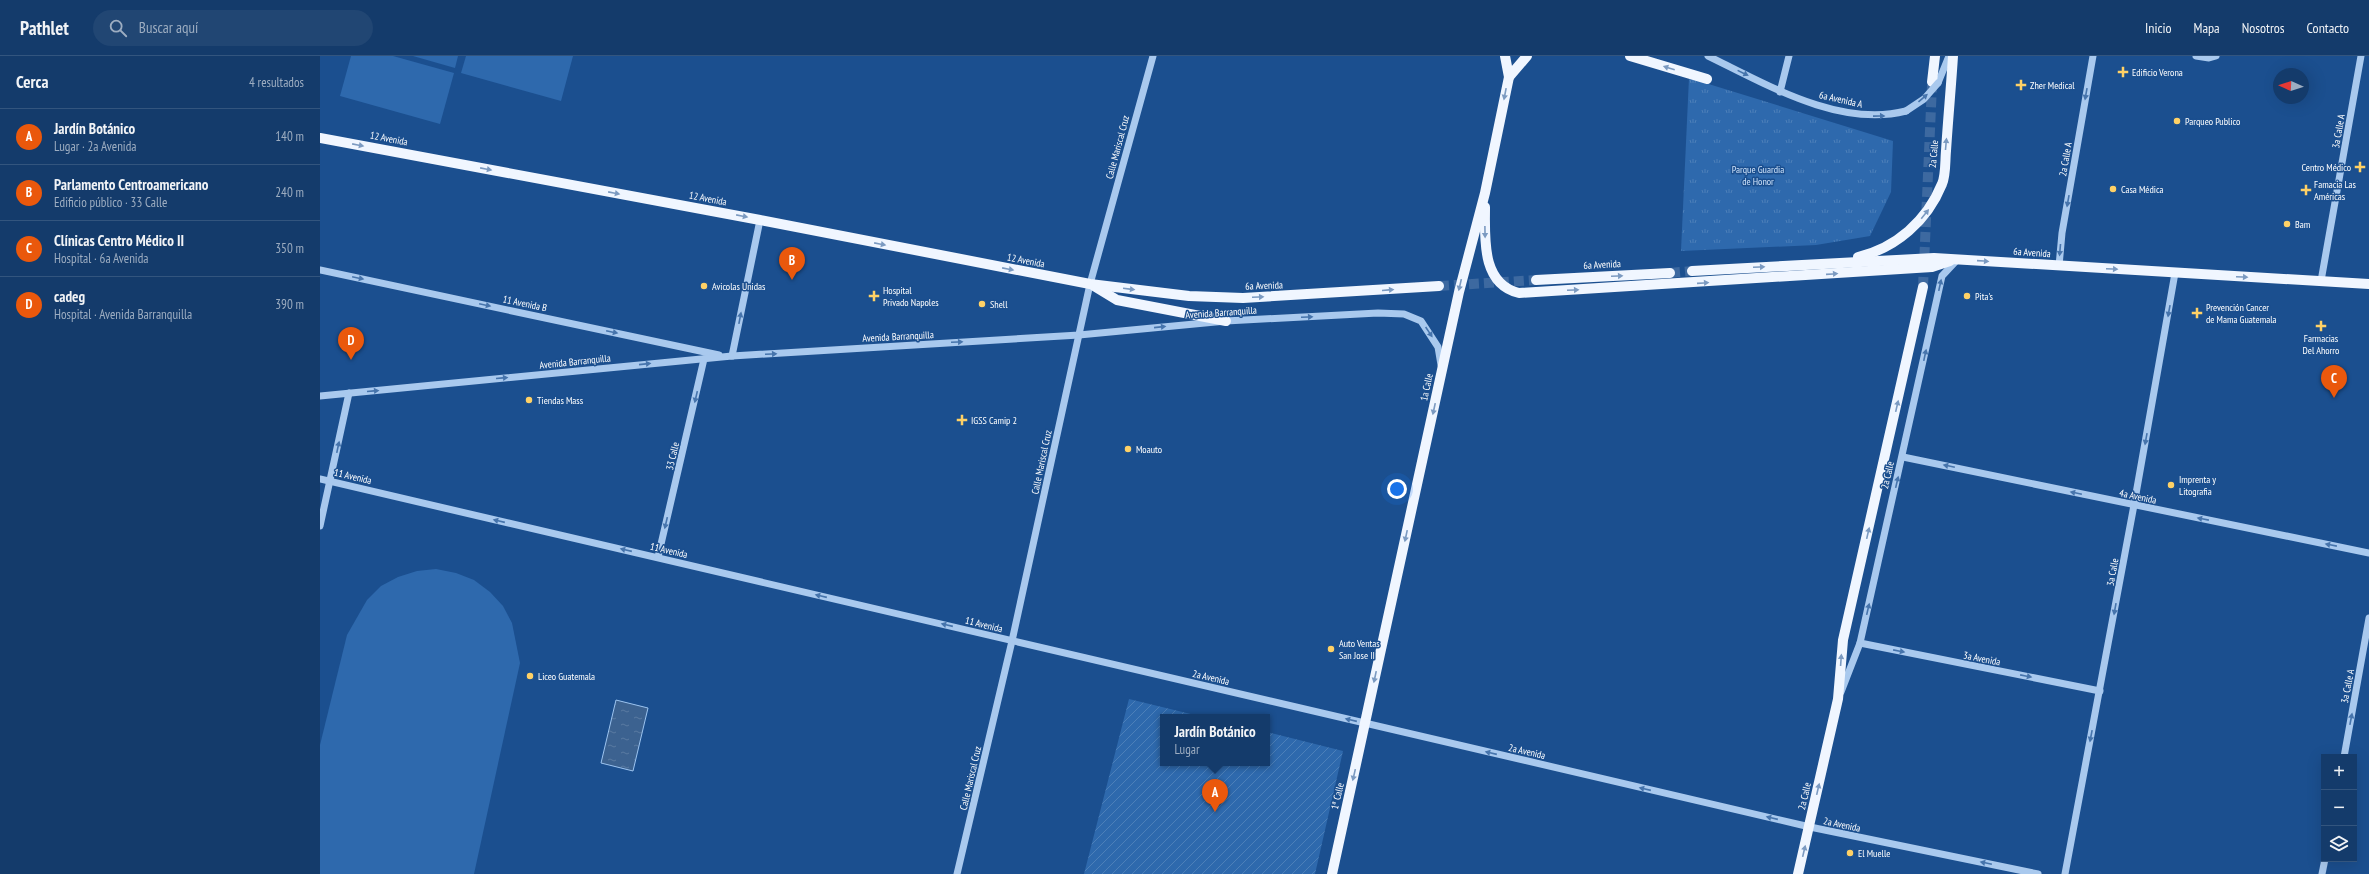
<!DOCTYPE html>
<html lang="es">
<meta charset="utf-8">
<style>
body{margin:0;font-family:"PT Sans Narrow",sans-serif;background:#214673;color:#f1f3f6}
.controls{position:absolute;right:12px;bottom:12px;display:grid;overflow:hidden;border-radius:0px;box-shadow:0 4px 16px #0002}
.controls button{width:36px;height:36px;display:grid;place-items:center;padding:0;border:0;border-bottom:1px solid #33557e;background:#143b6b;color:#f1f3f6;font:20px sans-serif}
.compass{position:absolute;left:1953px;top:12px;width:36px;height:36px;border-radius:50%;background:#143b6b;box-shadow:0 4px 16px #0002;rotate:273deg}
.you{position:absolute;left:1077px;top:433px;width:14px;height:14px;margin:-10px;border:3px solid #fff;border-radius:50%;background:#1a73e8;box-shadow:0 0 0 6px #1a73e833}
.badge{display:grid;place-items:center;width:26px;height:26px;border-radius:50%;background:#ea580c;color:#fff;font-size:13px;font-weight:700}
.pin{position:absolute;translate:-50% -33px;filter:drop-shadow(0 1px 2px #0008)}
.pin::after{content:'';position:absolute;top:21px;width:14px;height:12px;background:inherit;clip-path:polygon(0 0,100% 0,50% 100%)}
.popup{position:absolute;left:840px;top:658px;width:110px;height:52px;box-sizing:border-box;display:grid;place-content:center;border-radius:0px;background:#143b6b;filter:drop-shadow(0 1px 3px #0005);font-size:13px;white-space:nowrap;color:#9dadc1}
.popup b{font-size:15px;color:#f1f3f6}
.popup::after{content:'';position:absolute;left:50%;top:100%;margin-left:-8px;border:8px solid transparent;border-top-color:#143b6b}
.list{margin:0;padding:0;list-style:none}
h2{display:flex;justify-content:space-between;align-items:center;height:52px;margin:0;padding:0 16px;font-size:17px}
h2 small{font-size:13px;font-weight:400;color:#9dadc1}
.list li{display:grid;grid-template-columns:26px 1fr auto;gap:12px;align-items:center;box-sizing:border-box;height:56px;padding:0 16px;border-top:1px solid #33557e}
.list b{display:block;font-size:15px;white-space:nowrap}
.list p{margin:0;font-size:13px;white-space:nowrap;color:#9dadc1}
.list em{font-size:13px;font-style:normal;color:#9dadc1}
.icon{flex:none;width:22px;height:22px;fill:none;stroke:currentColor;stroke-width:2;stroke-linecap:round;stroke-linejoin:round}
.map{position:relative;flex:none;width:2049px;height:818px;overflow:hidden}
header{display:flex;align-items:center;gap:24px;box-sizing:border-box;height:56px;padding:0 20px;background:#143b6b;border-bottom:1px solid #33557e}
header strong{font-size:19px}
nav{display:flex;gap:22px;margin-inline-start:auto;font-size:14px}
.search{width:280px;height:36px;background:#214673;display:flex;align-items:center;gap:10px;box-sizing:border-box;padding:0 14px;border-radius:22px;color:#9dadc1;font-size:15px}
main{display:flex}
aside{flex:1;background:#143b6b}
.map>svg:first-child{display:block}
.park{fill:url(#park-tufts)}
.garden{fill:url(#garden-furrows)}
.pitch{fill:#2e69ad}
.water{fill:url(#water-ripples);stroke:#9cc4f0}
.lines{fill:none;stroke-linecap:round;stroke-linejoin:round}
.major-tunnel{stroke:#3d69a0;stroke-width:10;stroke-dasharray:10 5;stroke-linecap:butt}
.minor{stroke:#a9c9ee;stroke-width:7}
.major{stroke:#f0f6ff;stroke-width:10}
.minor-bridge{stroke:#a9c9ee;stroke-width:7}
.oneway{fill:#7b9ac1}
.oneway2{fill:#4674ac}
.poi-dot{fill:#ffd166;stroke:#1b4f8f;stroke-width:1.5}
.labels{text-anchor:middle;stroke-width:3;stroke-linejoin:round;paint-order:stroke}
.poi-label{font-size:10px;fill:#fff;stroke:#1b4f8f;text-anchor:start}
.street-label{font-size:10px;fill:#fff;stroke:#1b4f8f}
.park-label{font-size:10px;fill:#cfe3fa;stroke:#1b4f8f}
</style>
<header>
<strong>Pathlet</strong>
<div class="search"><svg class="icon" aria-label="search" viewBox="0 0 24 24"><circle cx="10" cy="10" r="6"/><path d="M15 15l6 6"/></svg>Buscar aquí</div>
<nav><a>Inicio</a><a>Mapa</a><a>Nosotros</a><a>Contacto</a></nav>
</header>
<main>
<aside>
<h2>Cerca<small>4 resultados</small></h2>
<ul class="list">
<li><span class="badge">A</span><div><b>Jardín Botánico</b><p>Lugar · 2a Avenida</p></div><em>140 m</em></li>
<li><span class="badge">B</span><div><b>Parlamento Centroamericano</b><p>Edificio público · 33 Calle</p></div><em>240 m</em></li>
<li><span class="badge">C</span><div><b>Clínicas Centro Médico II</b><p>Hospital · 6a Avenida</p></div><em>350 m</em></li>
<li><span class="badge">D</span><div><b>cadeg</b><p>Hospital · Avenida Barranquilla</p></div><em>390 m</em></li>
</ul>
</aside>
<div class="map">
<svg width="2049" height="818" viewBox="0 0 2049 818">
<defs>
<pattern id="park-tufts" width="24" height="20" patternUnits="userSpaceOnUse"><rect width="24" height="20" fill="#2e69ad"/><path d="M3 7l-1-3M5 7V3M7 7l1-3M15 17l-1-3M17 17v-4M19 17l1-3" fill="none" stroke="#4d80b9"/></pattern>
<pattern id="garden-furrows" width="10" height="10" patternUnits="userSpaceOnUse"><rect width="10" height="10" fill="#2e69ad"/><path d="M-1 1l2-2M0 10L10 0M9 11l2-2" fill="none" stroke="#4d80b9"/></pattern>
<pattern id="water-ripples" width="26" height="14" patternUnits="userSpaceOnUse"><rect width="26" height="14" fill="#3c6290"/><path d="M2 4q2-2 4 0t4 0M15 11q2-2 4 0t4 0" fill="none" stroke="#597aa1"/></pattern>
</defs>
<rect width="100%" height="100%" fill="#1b4f8f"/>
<polygon class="park" points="1369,22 1573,85 1571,136 1550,180 1496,189 1361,195"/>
<polygon class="garden" points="809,643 883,661 843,661 843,707 947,707 947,676 1023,695 995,818 764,818"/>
<g class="pitch">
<polygon points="31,0 73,0 134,17 120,68 20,40"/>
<polygon points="93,0 138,0 135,12"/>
<polygon points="146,0 253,0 241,45 141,17"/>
<polygon points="116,513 136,517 154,524 170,536 183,550 192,567 200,607 154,818 0,818 0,689 27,579 47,544 61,530 78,521 97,515"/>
</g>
<polygon class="water" points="296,644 328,652 313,715 281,707"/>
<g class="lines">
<g class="major-tunnel">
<polyline points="1350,217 1372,215"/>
<polyline points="1119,230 1216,224"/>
<polyline points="1603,231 1612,29"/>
</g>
<g class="minor">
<path d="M1388 0C1446 28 1519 72 1586 55"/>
<polyline points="1876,0 1889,2 1896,0"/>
<polyline points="1618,27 1629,0"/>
<polyline points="1460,36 1469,0"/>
<polyline points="1739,210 1742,177 1773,0"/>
<polyline points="0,214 399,299"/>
<polyline points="2001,225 2041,0"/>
<polyline points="412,300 440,164"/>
<polyline points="0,340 412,300 759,279 906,265 1058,257 1084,258 1101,265 1118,291 1121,309"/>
<polyline points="1583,401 2049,497"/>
<polyline points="0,423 1490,771 1718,818"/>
<polyline points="0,470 29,337"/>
<polyline points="338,501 384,303"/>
<polyline points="1540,587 1780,635"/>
<polyline points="1521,636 1540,587 1622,220 1636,205"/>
<polyline points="2024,701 2049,562"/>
<polyline points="637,818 692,585 770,228 833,0"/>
<polyline points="1745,818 1814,449 1855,217"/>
<polyline points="2002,818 2005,803"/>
</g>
<g class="major">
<polyline points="1310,0 1387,23"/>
<polyline points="1189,21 1207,0"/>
<polyline points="1612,26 1615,0"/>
<polyline points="0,82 440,164 770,228 869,240 923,242 1119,230"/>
<path d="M1165 151C1165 182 1161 228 1199 237L1612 211 1630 205"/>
<path d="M1538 201C1576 192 1607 165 1622 128 1626 119 1625 105 1626 95 1628 63 1631 32 1633 0"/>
<polyline points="1372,215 1614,202 2049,228"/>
<polyline points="1216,224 1350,217"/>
<polyline points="774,230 797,244 906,265"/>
<polyline points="1012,818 1139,236 1165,137 1189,21 1185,0"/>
<polyline points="1478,818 1518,643 1523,584 1603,231"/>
</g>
<polyline class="minor-bridge" points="1586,55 1604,43 1618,27"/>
</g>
<defs><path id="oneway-solid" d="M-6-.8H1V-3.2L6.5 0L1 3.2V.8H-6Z"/></defs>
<g class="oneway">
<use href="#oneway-solid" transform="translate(1349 12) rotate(-163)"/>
<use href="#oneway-solid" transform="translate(1185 38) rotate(101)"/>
<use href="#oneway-solid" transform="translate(1626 88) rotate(-85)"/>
<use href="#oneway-solid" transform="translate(38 89) rotate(11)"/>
<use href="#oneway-solid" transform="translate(166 113) rotate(11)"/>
<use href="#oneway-solid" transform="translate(294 137) rotate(11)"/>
<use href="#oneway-solid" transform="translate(1605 158) rotate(-51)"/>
<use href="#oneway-solid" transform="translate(422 160) rotate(11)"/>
<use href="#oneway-solid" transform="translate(1165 176) rotate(89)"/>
<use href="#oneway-solid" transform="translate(560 188) rotate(11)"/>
<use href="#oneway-solid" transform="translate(1663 205) rotate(4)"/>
<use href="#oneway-solid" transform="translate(1439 211) rotate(-3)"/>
<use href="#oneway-solid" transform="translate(688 213) rotate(11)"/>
<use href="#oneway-solid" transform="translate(1792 213) rotate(3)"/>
<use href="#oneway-solid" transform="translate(1512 218) rotate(-4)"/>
<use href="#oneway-solid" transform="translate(1297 220) rotate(-3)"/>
<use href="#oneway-solid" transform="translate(1922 221) rotate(3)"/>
<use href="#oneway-solid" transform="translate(1383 227) rotate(-4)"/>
<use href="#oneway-solid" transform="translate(1140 229) rotate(103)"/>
<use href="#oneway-solid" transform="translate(809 233) rotate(7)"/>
<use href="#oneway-solid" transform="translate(1068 234) rotate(-5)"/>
<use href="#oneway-solid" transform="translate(1253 234) rotate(-3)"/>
<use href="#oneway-solid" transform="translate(938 241) rotate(-2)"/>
<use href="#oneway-solid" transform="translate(1577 350) rotate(-77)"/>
<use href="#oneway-solid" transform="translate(1114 353) rotate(102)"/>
<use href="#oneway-solid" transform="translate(1548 477) rotate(-77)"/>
<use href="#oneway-solid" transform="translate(1086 480) rotate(102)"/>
<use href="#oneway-solid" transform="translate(1521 604) rotate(-86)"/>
<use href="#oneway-solid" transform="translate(1055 621) rotate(102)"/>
<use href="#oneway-solid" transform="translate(1034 719) rotate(103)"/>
<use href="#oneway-solid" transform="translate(1498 733) rotate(-77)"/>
<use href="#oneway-solid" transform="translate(1484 795) rotate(-77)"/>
</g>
<g class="oneway2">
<use href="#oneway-solid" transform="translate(1423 17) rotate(26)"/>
<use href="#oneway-solid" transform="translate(1766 38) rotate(100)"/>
<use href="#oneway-solid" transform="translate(1603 42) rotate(-41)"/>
<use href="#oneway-solid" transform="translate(1559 60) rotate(-1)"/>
<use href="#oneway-solid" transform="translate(1748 145) rotate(100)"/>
<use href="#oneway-solid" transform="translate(1740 194) rotate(95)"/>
<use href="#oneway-solid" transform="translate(38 222) rotate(12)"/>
<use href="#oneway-solid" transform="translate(1620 229) rotate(-78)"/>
<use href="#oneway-solid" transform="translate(165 249) rotate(12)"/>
<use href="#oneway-solid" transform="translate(1849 255) rotate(100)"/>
<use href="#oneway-solid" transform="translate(987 261) rotate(-3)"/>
<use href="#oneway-solid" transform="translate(420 262) rotate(-79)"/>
<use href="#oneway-solid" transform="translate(840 271) rotate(-6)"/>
<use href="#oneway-solid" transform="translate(292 276) rotate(12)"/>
<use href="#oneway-solid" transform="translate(1109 276) rotate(56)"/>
<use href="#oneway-solid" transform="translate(637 286) rotate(-3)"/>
<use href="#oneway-solid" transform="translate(451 298) rotate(-3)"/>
<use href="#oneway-solid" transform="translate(1605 299) rotate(-78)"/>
<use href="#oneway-solid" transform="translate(325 308) rotate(-6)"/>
<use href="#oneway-solid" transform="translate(182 322) rotate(-5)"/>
<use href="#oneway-solid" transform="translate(53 335) rotate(-5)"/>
<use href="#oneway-solid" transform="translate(376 341) rotate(103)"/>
<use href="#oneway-solid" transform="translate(1826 383) rotate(100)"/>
<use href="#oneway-solid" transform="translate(18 391) rotate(-78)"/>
<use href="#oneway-solid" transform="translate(1629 410) rotate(-168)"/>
<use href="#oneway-solid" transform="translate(1577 426) rotate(-77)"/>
<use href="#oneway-solid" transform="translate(1756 437) rotate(-168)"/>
<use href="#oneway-solid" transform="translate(1883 463) rotate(-169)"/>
<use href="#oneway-solid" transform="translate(179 465) rotate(-167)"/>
<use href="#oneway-solid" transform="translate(346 467) rotate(103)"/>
<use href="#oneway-solid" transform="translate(2011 489) rotate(-169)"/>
<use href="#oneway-solid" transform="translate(306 494) rotate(-167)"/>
<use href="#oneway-solid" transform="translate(501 540) rotate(-167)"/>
<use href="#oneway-solid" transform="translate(1548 553) rotate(-77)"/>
<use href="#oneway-solid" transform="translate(1795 553) rotate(100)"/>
<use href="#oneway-solid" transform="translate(627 569) rotate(-167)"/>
<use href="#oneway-solid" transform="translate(1579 595) rotate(11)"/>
<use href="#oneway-solid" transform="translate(1706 620) rotate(11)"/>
<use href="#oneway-solid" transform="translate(2031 663) rotate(-79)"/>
<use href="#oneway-solid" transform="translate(1031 664) rotate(-167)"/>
<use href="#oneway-solid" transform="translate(1771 680) rotate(101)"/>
<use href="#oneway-solid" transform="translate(1171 697) rotate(-167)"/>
<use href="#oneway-solid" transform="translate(1325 733) rotate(-167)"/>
<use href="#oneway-solid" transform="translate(1452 762) rotate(-167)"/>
<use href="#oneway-solid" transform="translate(1666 807) rotate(-168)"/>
</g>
<g class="poi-dot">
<path d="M1801 10h4v4h4v4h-4v4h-4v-4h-4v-4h4z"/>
<path d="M1699 23h4v4h4v4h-4v4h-4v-4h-4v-4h4z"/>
<circle cx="1857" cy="65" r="4"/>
<path d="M2038 105h4v4h4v4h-4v4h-4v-4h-4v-4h4z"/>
<circle cx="1793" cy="133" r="4"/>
<path d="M1984 128h4v4h4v4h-4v4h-4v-4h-4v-4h4z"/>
<circle cx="1967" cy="168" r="4"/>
<circle cx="384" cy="230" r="4"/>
<path d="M552 234h4v4h4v4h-4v4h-4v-4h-4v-4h4z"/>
<circle cx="1647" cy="240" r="4"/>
<circle cx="662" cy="248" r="4"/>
<path d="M1875 251h4v4h4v4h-4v4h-4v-4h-4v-4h4z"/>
<path d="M1999 264h4v4h4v4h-4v4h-4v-4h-4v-4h4z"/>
<circle cx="209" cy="344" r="4"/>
<path d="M640 358h4v4h4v4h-4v4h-4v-4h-4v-4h4z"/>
<circle cx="808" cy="393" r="4"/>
<circle cx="1851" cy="429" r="4"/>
<circle cx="1011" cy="593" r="4"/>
<circle cx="210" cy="620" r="4"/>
<circle cx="1530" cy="797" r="4"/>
</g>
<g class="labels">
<g class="poi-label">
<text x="1812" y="20">Edificio Verona</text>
<text x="1710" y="33">Zher Medical</text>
<text x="1865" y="69">Parqueo Publico</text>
<text x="2031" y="115" text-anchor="end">Centro Médico</text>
<text x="1994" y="132">Famacia Las<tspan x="1994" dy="12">Américas</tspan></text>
<text x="1801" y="137">Casa Médica</text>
<text x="1975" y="172">Bam</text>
<text x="392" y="234">Avicolas Unidas</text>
<text x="563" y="238">Hospital<tspan x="563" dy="12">Privado Napoles</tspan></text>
<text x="1655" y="244">Pita's</text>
<text x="670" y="252">Shell</text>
<text x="1886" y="255">Prevención Cancer<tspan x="1886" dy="12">de Mama Guatemala</tspan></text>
<text x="2001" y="286" text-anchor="middle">Farmacias<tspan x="2001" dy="12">Del Ahorro</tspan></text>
<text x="217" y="348">Tiendas Mass</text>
<text x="651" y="368">IGSS Camip 2</text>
<text x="816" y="397">Moauto</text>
<text x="1859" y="427">Imprenta y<tspan x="1859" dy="12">Litografia</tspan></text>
<text x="1019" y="591">Auto Ventas<tspan x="1019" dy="12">San Jose II</tspan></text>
<text x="218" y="624">Liceo Guatemala</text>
<text x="1538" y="801">El Muelle</text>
</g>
<g class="street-label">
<text transform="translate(1521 43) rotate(13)" y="4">6a Avenida A</text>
<text transform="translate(2018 75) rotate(-80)" y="4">3a Calle A</text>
<text transform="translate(69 82) rotate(11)" y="4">12 Avenida</text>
<text transform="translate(797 91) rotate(-75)" y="4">Calle Mariscal Cruz</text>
<text transform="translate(1613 98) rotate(-85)" y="4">2a Calle</text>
<text transform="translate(1745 103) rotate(-80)" y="4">2a Calle A</text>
<text transform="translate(388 142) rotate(11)" y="4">12 Avenida</text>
<text transform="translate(1712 196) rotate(4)" y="4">6a Avenida</text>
<text transform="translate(706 204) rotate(11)" y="4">12 Avenida</text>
<text transform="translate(1282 208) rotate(-3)" y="4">6a Avenida</text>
<text transform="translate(944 229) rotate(-2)" y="4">6a Avenida</text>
<text transform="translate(205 247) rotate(12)" y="4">11 Avenida B</text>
<text transform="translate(901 256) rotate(-4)" y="4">Avenida Barranquilla</text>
<text transform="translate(578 280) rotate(-3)" y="4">Avenida Barranquilla</text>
<text transform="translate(255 305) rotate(-6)" y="4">Avenida Barranquilla</text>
<text transform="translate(1106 331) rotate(-78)" y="4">1a Calle</text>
<text transform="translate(352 400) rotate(-77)" y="4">33 Calle</text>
<text transform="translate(721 406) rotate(-78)" y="4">Calle Mariscal Cruz</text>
<text transform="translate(1567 419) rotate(-77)" y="4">2a Calle</text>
<text transform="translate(33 420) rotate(13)" y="4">11 Avenida</text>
<text transform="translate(1818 440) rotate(12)" y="4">4a Avenida</text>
<text transform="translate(349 494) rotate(13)" y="4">11 Avenida</text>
<text transform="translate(1792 516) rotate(-80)" y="4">3a Calle</text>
<text transform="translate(664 568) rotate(14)" y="4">11 Avenida</text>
<text transform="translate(1662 602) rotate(11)" y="4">3a Avenida</text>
<text transform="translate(891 621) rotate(13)" y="4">2a Avenida</text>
<text transform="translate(2027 630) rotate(-79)" y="4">3a Calle A</text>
<text transform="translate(1207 695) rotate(13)" y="4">2a Avenida</text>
<text transform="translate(650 722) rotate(-77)" y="4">Calle Mariscal Cruz</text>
<text transform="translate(1017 740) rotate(-77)" y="4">1ª Calle</text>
<text transform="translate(1484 740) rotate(-77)" y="4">2a Calle</text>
<text transform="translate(1522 768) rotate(12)" y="4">2a Avenida</text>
</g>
<g class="park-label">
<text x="1438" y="117">Parque Guardia<tspan x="1438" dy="12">de Honor</tspan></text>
</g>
</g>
</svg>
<div class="controls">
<button>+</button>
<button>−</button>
<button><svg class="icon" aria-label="layers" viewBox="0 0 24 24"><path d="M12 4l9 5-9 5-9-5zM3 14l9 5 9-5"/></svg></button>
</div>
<svg class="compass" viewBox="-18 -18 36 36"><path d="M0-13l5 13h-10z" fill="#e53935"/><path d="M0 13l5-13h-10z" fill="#9dadc1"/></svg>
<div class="you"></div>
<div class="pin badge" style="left:895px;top:756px">A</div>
<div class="popup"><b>Jardín Botánico</b>Lugar</div>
<div class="pin badge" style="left:472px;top:224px">B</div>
<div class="pin badge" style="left:2014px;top:342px">C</div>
<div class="pin badge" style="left:31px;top:304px">D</div>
</div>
</main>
